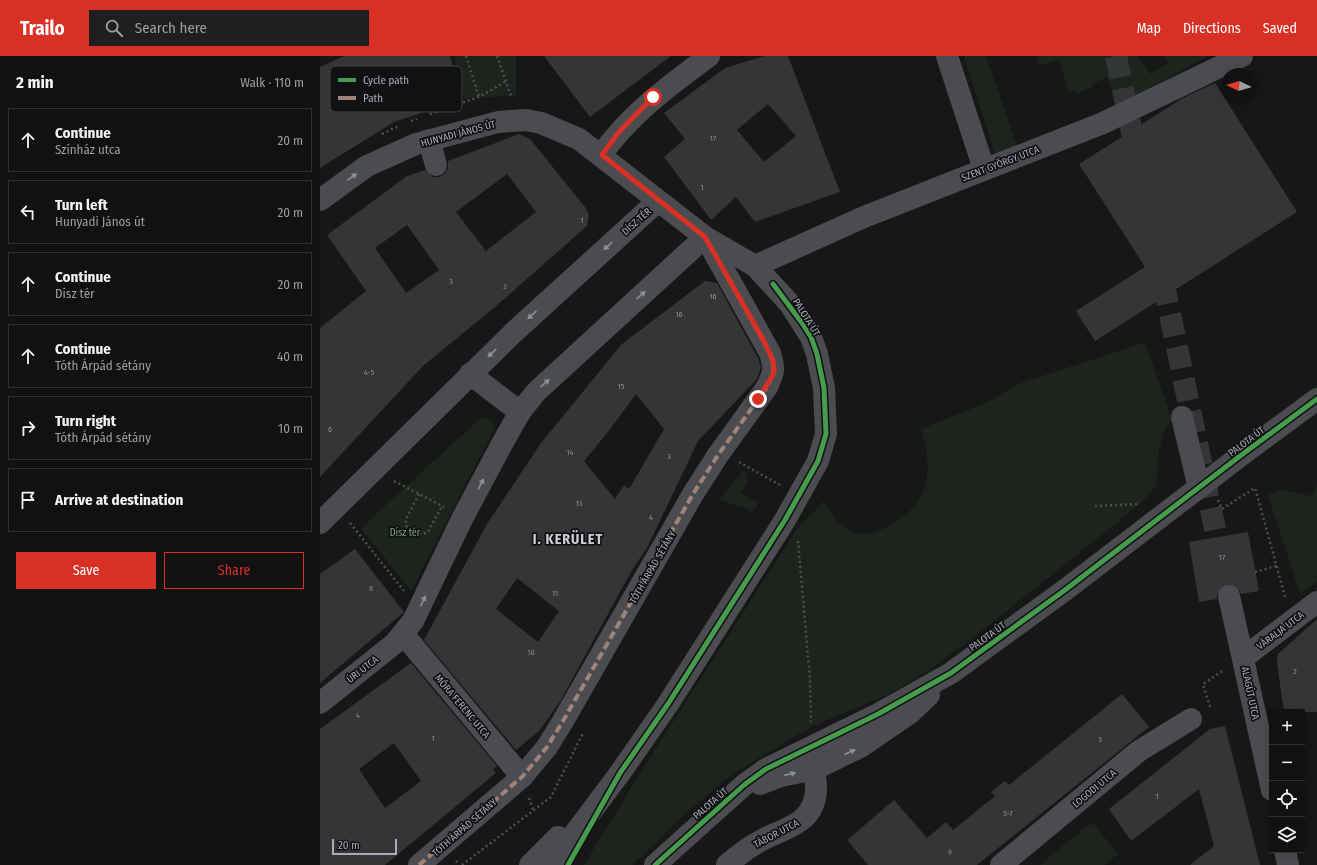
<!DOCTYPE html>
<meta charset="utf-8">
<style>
body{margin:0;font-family:"Fira Sans Condensed",sans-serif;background:#1e1f1f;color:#f1f3f6}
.controls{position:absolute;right:12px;bottom:12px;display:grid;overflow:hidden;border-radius:0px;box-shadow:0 4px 16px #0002}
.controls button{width:36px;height:36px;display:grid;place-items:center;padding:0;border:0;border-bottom:1px solid #303131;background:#111;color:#f1f3f6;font:20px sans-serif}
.compass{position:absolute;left:901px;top:12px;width:36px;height:36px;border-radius:50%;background:#111;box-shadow:0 4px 16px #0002;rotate:274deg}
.scale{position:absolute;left:12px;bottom:10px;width:65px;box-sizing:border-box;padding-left:4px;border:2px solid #a8adb8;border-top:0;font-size:11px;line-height:14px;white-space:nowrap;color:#a8adb8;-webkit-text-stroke:3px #111113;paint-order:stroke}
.stop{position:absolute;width:12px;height:12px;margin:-9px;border:3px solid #d93025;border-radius:50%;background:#fff}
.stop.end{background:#d93025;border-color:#fff;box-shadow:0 1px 4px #0008}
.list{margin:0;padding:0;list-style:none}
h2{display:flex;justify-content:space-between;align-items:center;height:52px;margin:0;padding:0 16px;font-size:17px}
h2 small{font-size:13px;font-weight:400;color:#9c9d9f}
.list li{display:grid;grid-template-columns:26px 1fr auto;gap:12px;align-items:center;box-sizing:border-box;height:64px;margin:0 8px 8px;padding:0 8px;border:1px solid #303131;border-radius:0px}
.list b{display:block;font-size:15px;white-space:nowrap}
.list p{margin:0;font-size:13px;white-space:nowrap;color:#9c9d9f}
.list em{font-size:13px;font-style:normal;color:#9c9d9f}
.actions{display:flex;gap:8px;padding:12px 16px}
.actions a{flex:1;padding:9px 0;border:1px solid #d93025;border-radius:0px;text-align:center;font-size:14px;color:#d93025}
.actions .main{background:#d93025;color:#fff}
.icon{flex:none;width:22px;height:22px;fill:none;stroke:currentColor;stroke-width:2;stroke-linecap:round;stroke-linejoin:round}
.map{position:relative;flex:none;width:997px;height:809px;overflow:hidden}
header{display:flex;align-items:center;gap:24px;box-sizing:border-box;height:56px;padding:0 20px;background:#d93025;color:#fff}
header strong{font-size:19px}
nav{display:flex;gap:22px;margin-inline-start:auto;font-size:14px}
.search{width:280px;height:36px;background:#1e1f1f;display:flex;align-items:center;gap:10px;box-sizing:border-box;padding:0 14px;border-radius:0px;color:#9c9d9f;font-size:15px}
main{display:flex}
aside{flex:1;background:#111}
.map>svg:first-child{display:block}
.green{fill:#1d241e}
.building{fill:#353536;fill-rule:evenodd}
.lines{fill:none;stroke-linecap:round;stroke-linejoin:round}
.minor-tunnel{stroke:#343537;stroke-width:22;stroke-dasharray:22 11;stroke-linecap:butt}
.path{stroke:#4d4e52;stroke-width:2.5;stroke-dasharray:2 3;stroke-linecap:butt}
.minor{stroke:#4b4c50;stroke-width:22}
.quiet{stroke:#a18479;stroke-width:4;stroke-dasharray:8 4;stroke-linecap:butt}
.cycleway-casing{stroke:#111113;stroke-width:8}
.cycleway{stroke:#469c4c;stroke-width:5}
.oneway{fill:#8c9099}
.route{stroke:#d93025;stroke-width:5}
.labels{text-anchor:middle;stroke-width:3.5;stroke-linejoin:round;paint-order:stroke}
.number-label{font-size:8px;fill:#8b8f98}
.street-label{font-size:10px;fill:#a8adb8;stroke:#111113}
.park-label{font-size:10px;fill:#7fa381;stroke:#111113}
.district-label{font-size:14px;font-weight:bold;letter-spacing:1px;fill:#c9ccd4;stroke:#111113}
.key{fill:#111113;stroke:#3e4045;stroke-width:1}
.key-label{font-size:11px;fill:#a8adb8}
</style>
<header>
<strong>Trailo</strong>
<div class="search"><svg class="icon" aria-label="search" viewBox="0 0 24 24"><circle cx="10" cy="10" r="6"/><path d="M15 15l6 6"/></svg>Search here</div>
<nav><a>Map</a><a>Directions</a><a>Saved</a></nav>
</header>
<main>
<aside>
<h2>2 min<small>Walk · 110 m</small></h2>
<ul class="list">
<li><svg class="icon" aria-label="ahead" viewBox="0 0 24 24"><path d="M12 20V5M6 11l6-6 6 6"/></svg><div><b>Continue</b><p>Színház utca</p></div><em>20 m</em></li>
<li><svg class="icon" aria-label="left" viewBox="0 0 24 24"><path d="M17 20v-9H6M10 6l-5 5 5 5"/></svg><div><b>Turn left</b><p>Hunyadi János út</p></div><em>20 m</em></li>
<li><svg class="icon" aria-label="ahead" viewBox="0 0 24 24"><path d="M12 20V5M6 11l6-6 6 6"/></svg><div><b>Continue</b><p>Dísz tér</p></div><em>20 m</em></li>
<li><svg class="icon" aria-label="ahead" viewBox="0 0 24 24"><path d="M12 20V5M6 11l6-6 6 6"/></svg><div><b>Continue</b><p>Tóth Árpád sétány</p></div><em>40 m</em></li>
<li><svg class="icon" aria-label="right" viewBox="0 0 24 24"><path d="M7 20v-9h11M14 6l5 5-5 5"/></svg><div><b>Turn right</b><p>Tóth Árpád sétány</p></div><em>10 m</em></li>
<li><svg class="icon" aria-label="arrive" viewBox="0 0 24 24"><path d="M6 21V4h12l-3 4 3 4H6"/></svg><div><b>Arrive at destination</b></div></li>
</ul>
<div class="actions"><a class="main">Save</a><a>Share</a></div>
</aside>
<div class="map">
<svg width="997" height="809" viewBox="0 0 997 809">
<rect width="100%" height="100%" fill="#171717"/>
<g class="green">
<polygon points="134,0 196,0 196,39 145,43"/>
<polygon points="644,0 666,0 697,90 675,99"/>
<polygon points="716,0 818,0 830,18 848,7 844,0 888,0 799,49 786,21 771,29 772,31 757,38 754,33 749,37 739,3 719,10"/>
<path d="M825 286 852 364 844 375 839 394 836 430 820 448 658 578 612 612 569 638 491 671 411 719 364 759 312 809H264L318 720 477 473 504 445C509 456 521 473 533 476 555 484 593 459 602 439 611 419 608 393 601 373L668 346 698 328Z"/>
<polygon points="165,362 170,364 174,369 173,375 91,535 41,472 153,369 159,363"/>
<polygon points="423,415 427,417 427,427 421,437 439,447 432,456 426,452 399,444"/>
<polygon points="997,428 997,525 980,538 948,439 962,434 991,440"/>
<polygon points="772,766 798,798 784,809 720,809"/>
</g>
<g class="building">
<polygon points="24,0 130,0 134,15 122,18 129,48 74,66 0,112 0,11"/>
<polygon points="224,0 351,0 270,61"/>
<path d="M444 0H468L520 136 435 166 416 141 391 164 344 101 365 83 344 57 405 12ZM448 48 476 80 444 106 417 74Z"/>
<polygon points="895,27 977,156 775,285 756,255 825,211 759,108 863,42"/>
<path d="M199 78 210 83 265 151 269 158 267 170 176 250 103 310 0 421V272L46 235 7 179 87 120 105 114 113 121H120L125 117 128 112V105ZM187 118 216 156 166 195 136 156ZM87 169 119 214 86 237 55 192Z"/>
<path d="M385 225 397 227 438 302 441 311 437 323 378 385 327 492 312 514 241 644 220 674 196 694 104 584 167 468 221 387 302 288ZM316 338 344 373 309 433 304 429 295 443 264 405 288 376ZM197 522 239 555 218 586 176 553Z"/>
<polygon points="928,476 939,535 921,538 918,531 913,528 907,528 900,531 897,537 897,543 879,546 869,486"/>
<polygon points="35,493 84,556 0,627 0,518"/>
<polygon points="997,563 997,656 964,656 957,607 958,598"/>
<path d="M91 607 177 710 173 713 176 717 65 809H0V673ZM74 687 101 725 65 752 39 713Z"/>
<polygon points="802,638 829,671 657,809 548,809 527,784 574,744 607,782 626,766 633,774 675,740 671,736 685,725 689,729"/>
<polygon points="905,670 940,809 870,809 894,790 879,733 811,785 789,753 890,673"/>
</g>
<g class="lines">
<polyline class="minor-tunnel" points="796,0 909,540"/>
<g class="path">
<polyline points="146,0 159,41"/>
<polyline points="177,0 192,43"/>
<polyline points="110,58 159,41 185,26"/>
<polyline points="91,65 97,63"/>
<polyline points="62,78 79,70"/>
<polyline points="419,406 460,429"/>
<polyline points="74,425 124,451"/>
<polyline points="99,438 86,463 86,470 101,478 108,476 122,450"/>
<polyline points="898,444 902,453 935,432 966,544"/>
<polyline points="775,450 819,448"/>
<polyline points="30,467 84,535"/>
<polyline points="478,485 490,624 491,666"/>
<polyline points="935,516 956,510"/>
<polyline points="890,651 883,628 904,614"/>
<polyline points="209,742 213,754"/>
<polyline points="136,805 139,809"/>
<polyline points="142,809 231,741 263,677"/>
</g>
<g class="minor">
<polyline points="627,0 664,113"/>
<polyline points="109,84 116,109"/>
<path d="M281 99C312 56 348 31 389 0"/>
<polyline points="0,144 47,110 96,88 178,66 206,64 221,67 259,83 385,181 435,210 470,248 491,281 497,298 504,332 506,378 498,405 465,464 348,648 300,717 231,809"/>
<polyline points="435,210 544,161 783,67 922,0"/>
<polyline points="150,318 200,356"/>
<polyline points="862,361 879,432"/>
<polyline points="0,467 194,276 338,145"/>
<polyline points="909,540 952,734"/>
<polyline points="84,579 202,721"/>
<polyline points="923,602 997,546"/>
<polyline points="0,647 75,587 93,565 143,461 183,386 200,356 216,336 385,181"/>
<polyline points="440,728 461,720 495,713 542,690 590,657 609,639"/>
<polyline points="965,794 968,809"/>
<path d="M99 809 202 721 227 691 243 665 373 438 398 399 447 331C454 316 455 313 450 297L386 182"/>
<polyline points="210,809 238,781"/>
<polyline points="335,809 424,729 446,713 558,658 631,617 745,534 924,397 997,343"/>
<path d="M407 809C418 799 430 790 444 783 468 771 494 767 496 734 496 720 494 712 487 700"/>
<polyline points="681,809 819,695 871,663"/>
</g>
<path class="quiet" d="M99 809 202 721 227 691 243 665 373 438 398 399 447 331C454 316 455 313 450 297L385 181"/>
<defs>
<g id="cycleway">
<polyline points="248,809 300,717 348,648 465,464 498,405 506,378 504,332 497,298 491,281 482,267 453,228"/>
<polyline points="335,809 424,729 446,713 558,658 631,617 745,534 924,397 997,343"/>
</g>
</defs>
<use href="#cycleway" class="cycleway-casing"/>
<use href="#cycleway" class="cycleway"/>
</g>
<defs><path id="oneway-solid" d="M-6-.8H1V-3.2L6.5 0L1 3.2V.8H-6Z"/></defs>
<g class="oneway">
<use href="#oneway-solid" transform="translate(32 121) rotate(-35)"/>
<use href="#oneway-solid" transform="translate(288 190) rotate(138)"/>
<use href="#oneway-solid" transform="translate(321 239) rotate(-42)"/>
<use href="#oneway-solid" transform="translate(212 259) rotate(137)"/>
<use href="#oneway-solid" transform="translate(172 297) rotate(136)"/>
<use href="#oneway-solid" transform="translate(225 327) rotate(-42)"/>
<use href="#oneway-solid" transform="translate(161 428) rotate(-62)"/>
<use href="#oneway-solid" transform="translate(103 545) rotate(-65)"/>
<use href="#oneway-solid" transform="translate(530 696) rotate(-25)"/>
<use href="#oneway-solid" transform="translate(470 718) rotate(-13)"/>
</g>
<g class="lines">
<polyline class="route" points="333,41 298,77 282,99 385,181 444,285 453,305 454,314 453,319 438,343"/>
</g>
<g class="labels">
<g class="number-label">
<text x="393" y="85">17</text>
<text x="382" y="134">1</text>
<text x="262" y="167">1</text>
<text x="131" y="228">3</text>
<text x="185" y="233">2</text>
<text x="393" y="243">16</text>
<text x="359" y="261">16</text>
<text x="49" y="319">4-5</text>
<text x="301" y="333">15</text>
<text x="10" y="376">6</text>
<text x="250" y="399">14</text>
<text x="349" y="403">3</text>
<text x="259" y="450">13</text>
<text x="331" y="464">4</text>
<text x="902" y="504">17</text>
<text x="51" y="535">8</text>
<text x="235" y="540">11</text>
<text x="211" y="599">10</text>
<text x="975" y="618">2</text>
<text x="38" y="662">4</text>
<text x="113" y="685">1</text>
<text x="780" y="686">3</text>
<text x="837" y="743">1</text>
<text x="688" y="760">5-7</text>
<text x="630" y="799">9</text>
</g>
<g class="street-label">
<text transform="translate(138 77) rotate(-15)" y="4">HUNYADI JÁNOS ÚT</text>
<text transform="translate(680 107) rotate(-21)" y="4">SZENT GYÖRGY UTCA</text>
<text transform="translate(316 165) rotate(-42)" y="4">DÍSZ TÉR</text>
<text transform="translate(487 261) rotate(58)" y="4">PALOTA ÚT</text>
<text transform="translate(926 385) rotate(-37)" y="4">PALOTA ÚT</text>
<text transform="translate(332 511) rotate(-60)" y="4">TÓTH ÁRPÁD SÉTÁNY</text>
<text transform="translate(960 574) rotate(-37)" y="4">VÁRALJA UTCA</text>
<text transform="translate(667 580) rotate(-36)" y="4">PALOTA ÚT</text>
<text transform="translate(42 613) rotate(-38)" y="4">ÚRI UTCA</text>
<text transform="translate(931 637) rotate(78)" y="4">ALAGÚT UTCA</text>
<text transform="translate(143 650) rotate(50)" y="4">MÓRA FERENC UTCA</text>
<text transform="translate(774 732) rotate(-40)" y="4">LOGODI UTCA</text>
<text transform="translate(390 747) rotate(-41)" y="4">PALOTA ÚT</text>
<text transform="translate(144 771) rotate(-41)" y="4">TÓTH ÁRPÁD SÉTÁNY</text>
<text transform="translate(456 777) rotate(-28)" y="4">TÁBOR UTCA</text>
</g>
<g class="park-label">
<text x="85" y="480">Dísz tér</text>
</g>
<g class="district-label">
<text x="248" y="488">I. KERÜLET</text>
</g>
</g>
<rect x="10" y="10" width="132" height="46" rx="6" class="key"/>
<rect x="18" y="22" width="18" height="4" fill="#469c4c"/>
<rect x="18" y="40" width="18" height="4" fill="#a18479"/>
<g class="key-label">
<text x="43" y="28">Cycle path</text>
<text x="43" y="46">Path</text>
</g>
</svg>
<div class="controls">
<button>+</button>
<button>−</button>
<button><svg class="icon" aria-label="locate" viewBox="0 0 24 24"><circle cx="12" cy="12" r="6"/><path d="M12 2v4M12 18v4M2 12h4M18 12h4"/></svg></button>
<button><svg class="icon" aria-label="layers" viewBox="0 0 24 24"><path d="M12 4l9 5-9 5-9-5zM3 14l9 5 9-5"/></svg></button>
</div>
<svg class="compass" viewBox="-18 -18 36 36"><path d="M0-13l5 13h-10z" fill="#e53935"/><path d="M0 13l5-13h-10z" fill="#9c9d9f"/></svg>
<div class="scale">20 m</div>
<div class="stop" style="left:333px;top:41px"></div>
<div class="stop end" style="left:438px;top:343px"></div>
</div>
</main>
